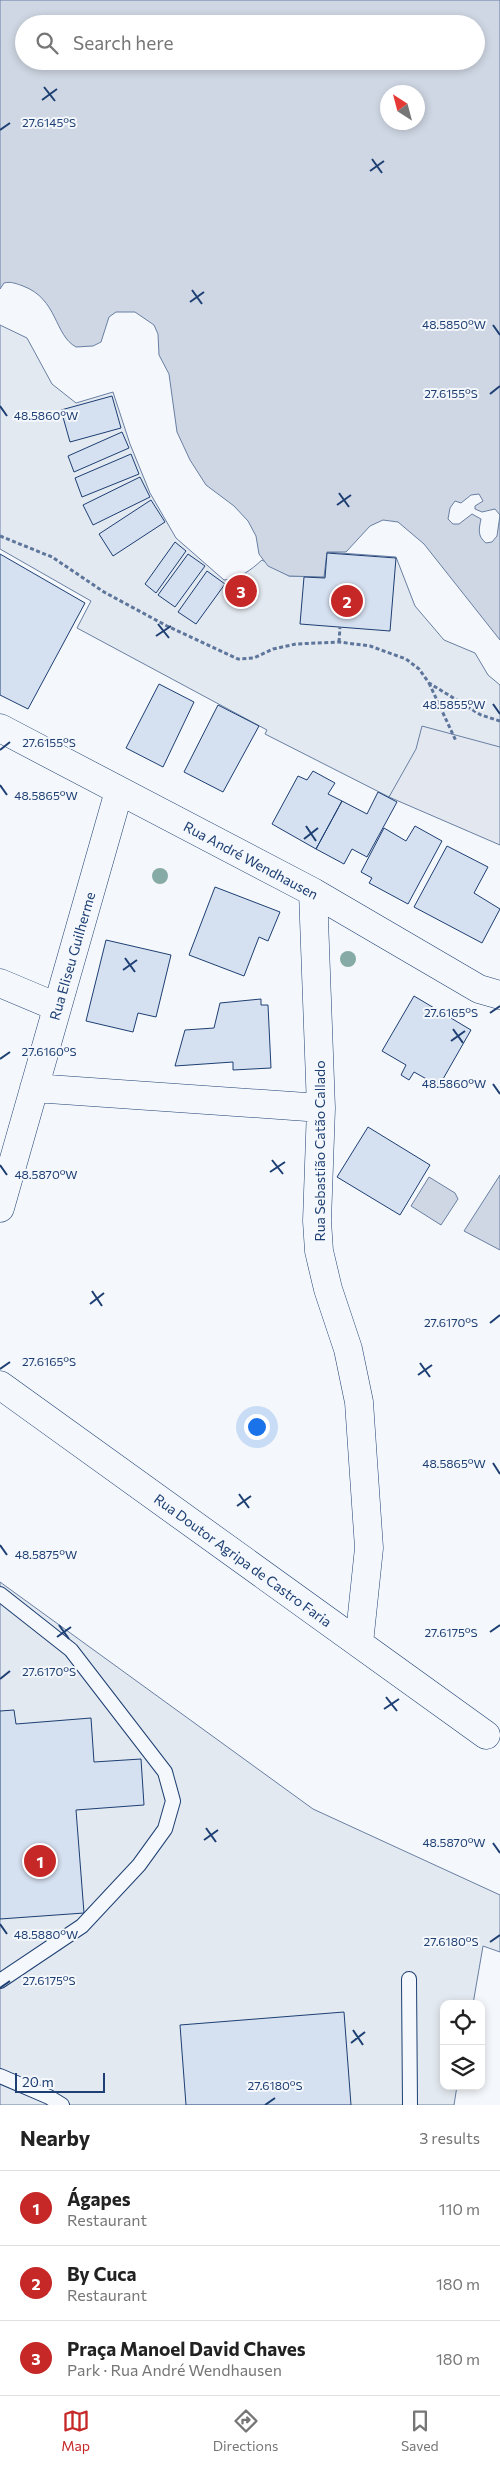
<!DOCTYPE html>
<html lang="en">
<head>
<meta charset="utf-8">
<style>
  :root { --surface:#fff; --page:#f6f6f6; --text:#222; --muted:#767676; --line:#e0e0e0; --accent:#c62828 }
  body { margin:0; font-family:Commissioner,sans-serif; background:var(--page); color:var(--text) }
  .controls { position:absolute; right:15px; bottom:15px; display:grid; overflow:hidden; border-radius:10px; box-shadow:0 2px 8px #0003 }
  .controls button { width:45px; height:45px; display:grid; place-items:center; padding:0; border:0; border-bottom:1px solid var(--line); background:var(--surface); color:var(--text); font:25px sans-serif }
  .compass { position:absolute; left:380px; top:85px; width:45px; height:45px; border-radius:50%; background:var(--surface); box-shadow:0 2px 8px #0003; rotate:324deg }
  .scale { position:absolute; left:15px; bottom:12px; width:90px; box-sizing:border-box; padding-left:5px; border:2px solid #1d3f73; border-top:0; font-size:14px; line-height:18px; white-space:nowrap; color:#1d3f73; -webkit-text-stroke:4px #f4f7fb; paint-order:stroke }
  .you { position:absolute; left:256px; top:1426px; width:18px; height:18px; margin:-12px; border:4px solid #fff; border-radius:50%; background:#1a73e8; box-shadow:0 0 0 8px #1a73e833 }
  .badge { display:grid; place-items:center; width:32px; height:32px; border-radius:50%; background:var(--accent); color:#fff; font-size:16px; font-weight:700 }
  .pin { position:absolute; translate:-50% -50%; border:2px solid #fff; box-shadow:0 1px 5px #0006 }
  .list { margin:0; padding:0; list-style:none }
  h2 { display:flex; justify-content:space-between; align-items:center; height:65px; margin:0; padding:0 20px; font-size:21px }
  h2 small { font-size:16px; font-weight:400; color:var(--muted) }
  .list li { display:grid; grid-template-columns:32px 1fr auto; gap:15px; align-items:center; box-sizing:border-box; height:75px; padding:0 20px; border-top:1px solid var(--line) }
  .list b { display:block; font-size:19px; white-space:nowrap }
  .list p { margin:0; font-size:16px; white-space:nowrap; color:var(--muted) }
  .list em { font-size:16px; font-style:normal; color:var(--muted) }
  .icon { flex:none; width:28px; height:28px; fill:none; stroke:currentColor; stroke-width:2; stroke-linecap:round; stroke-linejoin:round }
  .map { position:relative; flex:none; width:500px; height:2105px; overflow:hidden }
  .search { position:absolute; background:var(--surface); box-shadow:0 2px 8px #0003; left:15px; right:15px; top:15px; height:55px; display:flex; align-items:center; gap:12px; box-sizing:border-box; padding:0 18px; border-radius:28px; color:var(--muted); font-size:19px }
  .sheet { height:290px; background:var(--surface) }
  nav { display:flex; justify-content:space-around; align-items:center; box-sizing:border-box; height:70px; border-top:1px solid var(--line); background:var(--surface); font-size:14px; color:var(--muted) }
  nav a { display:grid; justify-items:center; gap:2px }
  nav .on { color:var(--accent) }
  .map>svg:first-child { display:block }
</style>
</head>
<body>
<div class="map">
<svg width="500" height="2105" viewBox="0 0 500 2105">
  <rect width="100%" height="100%" fill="#f4f7fb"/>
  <!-- green -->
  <path fill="#e3e9f0" stroke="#687fa3" d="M0 325 27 338 52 384 76 403 113 392 130 444 150 493 176 538 224 580C239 579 251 570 262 560L289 576 324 577 326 552 396 557 415 606 444 640 475 653 488 675 500 685V843L391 794 389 797 265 734 267 730 77 628 91 601 0 549Z
    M0 1582 313 1809 500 1895V1952L483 1946 473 2004H444V2086H457L454 2105H0Z"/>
  <!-- parking -->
  <path fill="#e3e8f0" stroke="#687fa3" d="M422 726 500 747V845L389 797 416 749Z"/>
  <!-- water -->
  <path fill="#cfd7e4" stroke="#687fa3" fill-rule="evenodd" d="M0 0H500V640L424 544 398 522 383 520 370 526 346 552H327L324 577 289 576 268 566 259 554 256 536 248 521 234 506 206 485 190 460 177 432 169 374 159 355 158 334 154 325 135 312H116L109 317 101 342 93 346 76 347C54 335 58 299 23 286 17 284 11 281 4 283L0 289ZM24 24H476V61H24ZM418 92V122H388V92ZM479 494 483 501 475 506V509L482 512 495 509 500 515 497 536 492 542 486 543C477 536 479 529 481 519L472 514 459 524H453L448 519 450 508 455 501 461 503 471 495Z
    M500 1175V1250L464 1231Z
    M429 1177 455 1193 458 1199 441 1225 411 1206Z"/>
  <!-- building -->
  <path fill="#d5e0f0" stroke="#1d3f73" d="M112 396 121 428 70 442 61 410Z
    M122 432 129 448 74 472 68 456Z
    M131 454 139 474 82 497 75 478Z
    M140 477 150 497 93 525 83 505Z
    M151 500 165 522 113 556 99 534Z
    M175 542 186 551 156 593 145 584Z
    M327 553 396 558 390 631 300 624 304 577 325 578Z
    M0 554 85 603 28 709 0 695Z
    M188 554 205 566 175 607 158 595Z
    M207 571 225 584 196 624 178 612Z
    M159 684 194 702 163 767 126 748Z
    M218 705 259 726 223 792 184 772Z
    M313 771 335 783 328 794 342 801 316 849 272 824 298 776 307 780Z
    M378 792 397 802 367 857 352 849 344 864 316 849 342 801 367 814Z
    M415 826 442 841 408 904 369 883 372 878 361 872 384 828 406 841Z
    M447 846 488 867 474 893 500 909 482 943 414 907Z
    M215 887 280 912 268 941 259 937 244 976 189 955Z
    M106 940 171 955 156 1017 138 1013 133 1032 86 1021Z
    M414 996 471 1030 439 1086 414 1072 409 1080 401 1075 406 1065 382 1051Z
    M261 999V1005H268L271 1068 233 1070V1062L175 1066 185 1030 214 1028 220 1003Z
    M368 1127 430 1165 400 1215 337 1177Z
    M14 1710 16 1724 91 1718 94 1762 141 1759 144 1805 76 1810 84 1913 0 1919V1711Z
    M344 2012 351 2105H186L180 2025Z"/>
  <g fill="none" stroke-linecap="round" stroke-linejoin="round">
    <defs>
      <path id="service" d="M0 1594 71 1650 165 1772 173 1801 165 1829 139 1865 82 1926 0 1981
        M409 1979 410 2105
        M0 2076 49 2097 62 2105"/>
      <path id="minor" d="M0 728 313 892 479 989 500 995
        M313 892 321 1108 317 1221 319 1251 328 1289 348 1349 359 1402 369 1548 359 1643
        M0 983 57 1007
        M34 1088 321 1108
        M0 1208 119 791
        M0 1385 486 1735"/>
    </defs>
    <!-- service casing -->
    <use href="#service" stroke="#1d3f73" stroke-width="16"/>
    <!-- minor casing -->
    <use href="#minor" stroke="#1d3f73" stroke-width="29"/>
    <!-- path -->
    <path stroke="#5e769c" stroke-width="3" stroke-dasharray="4 2.5" stroke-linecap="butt" d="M0 536 52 557 104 592 167 626 238 659 254 658 273 649 296 644 339 642 370 646 406 659 419 669 429 683 481 715 500 721
      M339 642 340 627
      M429 683 456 741"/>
    <!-- service -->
    <use href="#service" stroke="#f4f7fb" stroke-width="14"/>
    <!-- minor -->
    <use href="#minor" stroke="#f4f7fb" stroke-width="28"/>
  </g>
  <!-- trees -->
  <g fill="#86aba6">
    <circle cx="160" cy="876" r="8"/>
    <circle cx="348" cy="959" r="8"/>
  </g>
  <!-- ticks -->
  <path fill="none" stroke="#1d3f73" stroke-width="2" d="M44 87 55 101M42 100 57 89M0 130 10 123M372 159 382 173M370 171 384 161M192 290 202 304M190 302 204 292M493 325 500 335M490 394 500 386M0 406 7 416M339 493 349 507M337 505 351 495M158 624 169 638M156 636 171 626M493 704 500 714M0 750 10 742M0 785 7 795M306 826 316 841M304 839 318 828M125 958 135 972M123 970 137 960M490 1013 500 1006M453 1029 463 1043M451 1041 465 1031M0 1059 10 1052M493 1084 500 1094M272 1160 283 1174M0 1165 7 1175M270 1172 285 1162M92 1291 102 1306M90 1304 104 1293M490 1323 500 1315M420 1363 430 1377M0 1369 10 1362M418 1375 432 1365M493 1463 500 1474M239 1494 249 1508M237 1506 251 1496M0 1545 7 1555M59 1625 69 1639M490 1632 500 1625M57 1637 71 1627M0 1679 10 1671M386 1697 397 1711M384 1709 399 1699M206 1828 216 1842M204 1840 218 1830M493 1843 500 1853M0 1924 7 1934M490 1942 500 1935M0 1988 10 1981M353 2030 363 2045M351 2043 365 2032M265 2105 275 2098"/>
  <g text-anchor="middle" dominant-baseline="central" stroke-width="4" stroke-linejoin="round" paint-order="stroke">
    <!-- street labels -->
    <g font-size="14" fill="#1d3f73" stroke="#f4f7fb">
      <text transform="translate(251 860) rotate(28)">Rua André Wendhausen</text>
      <text transform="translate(72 956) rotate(-74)">Rua Eliseu Guilherme</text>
      <text transform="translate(319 1151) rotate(-90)">Rua Sebastião Catão Callado</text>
      <text transform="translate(243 1560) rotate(36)">Rua Doutor Agripa de Castro Faria</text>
    </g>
  </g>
  <g font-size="12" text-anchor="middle" fill="#1d3f73" stroke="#f4f7fb" stroke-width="4" stroke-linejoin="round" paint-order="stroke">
    <text x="49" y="127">27.6145°S</text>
    <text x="454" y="329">48.5850°W</text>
    <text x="451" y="398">27.6155°S</text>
    <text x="46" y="420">48.5860°W</text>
    <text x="454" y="709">48.5855°W</text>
    <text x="49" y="747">27.6155°S</text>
    <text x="46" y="800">48.5865°W</text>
    <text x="451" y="1017">27.6165°S</text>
    <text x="49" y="1056">27.6160°S</text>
    <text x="454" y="1088">48.5860°W</text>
    <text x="46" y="1179">48.5870°W</text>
    <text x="451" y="1327">27.6170°S</text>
    <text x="49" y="1366">27.6165°S</text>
    <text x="454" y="1468">48.5865°W</text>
    <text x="46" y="1559">48.5875°W</text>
    <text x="451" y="1637">27.6175°S</text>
    <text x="49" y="1676">27.6170°S</text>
    <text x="454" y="1847">48.5870°W</text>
    <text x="46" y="1939">48.5880°W</text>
    <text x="451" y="1946">27.6180°S</text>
    <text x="49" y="1985">27.6175°S</text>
    <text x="275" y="2090">27.6180°S</text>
  </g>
</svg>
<div class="controls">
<button><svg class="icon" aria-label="locate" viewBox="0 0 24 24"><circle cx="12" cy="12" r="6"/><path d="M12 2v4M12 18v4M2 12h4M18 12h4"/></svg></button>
<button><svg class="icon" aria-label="layers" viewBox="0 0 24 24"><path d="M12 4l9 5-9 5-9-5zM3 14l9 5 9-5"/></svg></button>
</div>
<svg class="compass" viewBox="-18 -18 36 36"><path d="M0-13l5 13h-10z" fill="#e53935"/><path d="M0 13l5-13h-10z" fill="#767676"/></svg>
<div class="scale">20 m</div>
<div class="you"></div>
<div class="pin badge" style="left:40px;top:1861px">1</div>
<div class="pin badge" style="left:347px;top:601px">2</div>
<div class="pin badge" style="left:241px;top:591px">3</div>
<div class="search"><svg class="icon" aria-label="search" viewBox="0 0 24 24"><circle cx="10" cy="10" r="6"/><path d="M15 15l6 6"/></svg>Search here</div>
</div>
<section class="sheet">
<h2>Nearby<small>3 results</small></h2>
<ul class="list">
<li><span class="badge">1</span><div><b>Ágapes</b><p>Restaurant</p></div><em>110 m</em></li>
<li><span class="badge">2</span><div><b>By Cuca</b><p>Restaurant</p></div><em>180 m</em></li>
<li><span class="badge">3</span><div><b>Praça Manoel David Chaves</b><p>Park · Rua André Wendhausen</p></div><em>180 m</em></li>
</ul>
</section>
<nav>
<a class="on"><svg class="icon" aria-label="map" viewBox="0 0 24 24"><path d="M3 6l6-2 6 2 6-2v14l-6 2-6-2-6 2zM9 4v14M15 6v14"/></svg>Map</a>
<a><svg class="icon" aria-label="directions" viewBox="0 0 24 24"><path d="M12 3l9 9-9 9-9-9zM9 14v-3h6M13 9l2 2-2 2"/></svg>Directions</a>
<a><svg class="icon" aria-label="saved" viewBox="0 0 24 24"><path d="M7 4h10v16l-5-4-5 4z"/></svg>Saved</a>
</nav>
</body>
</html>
